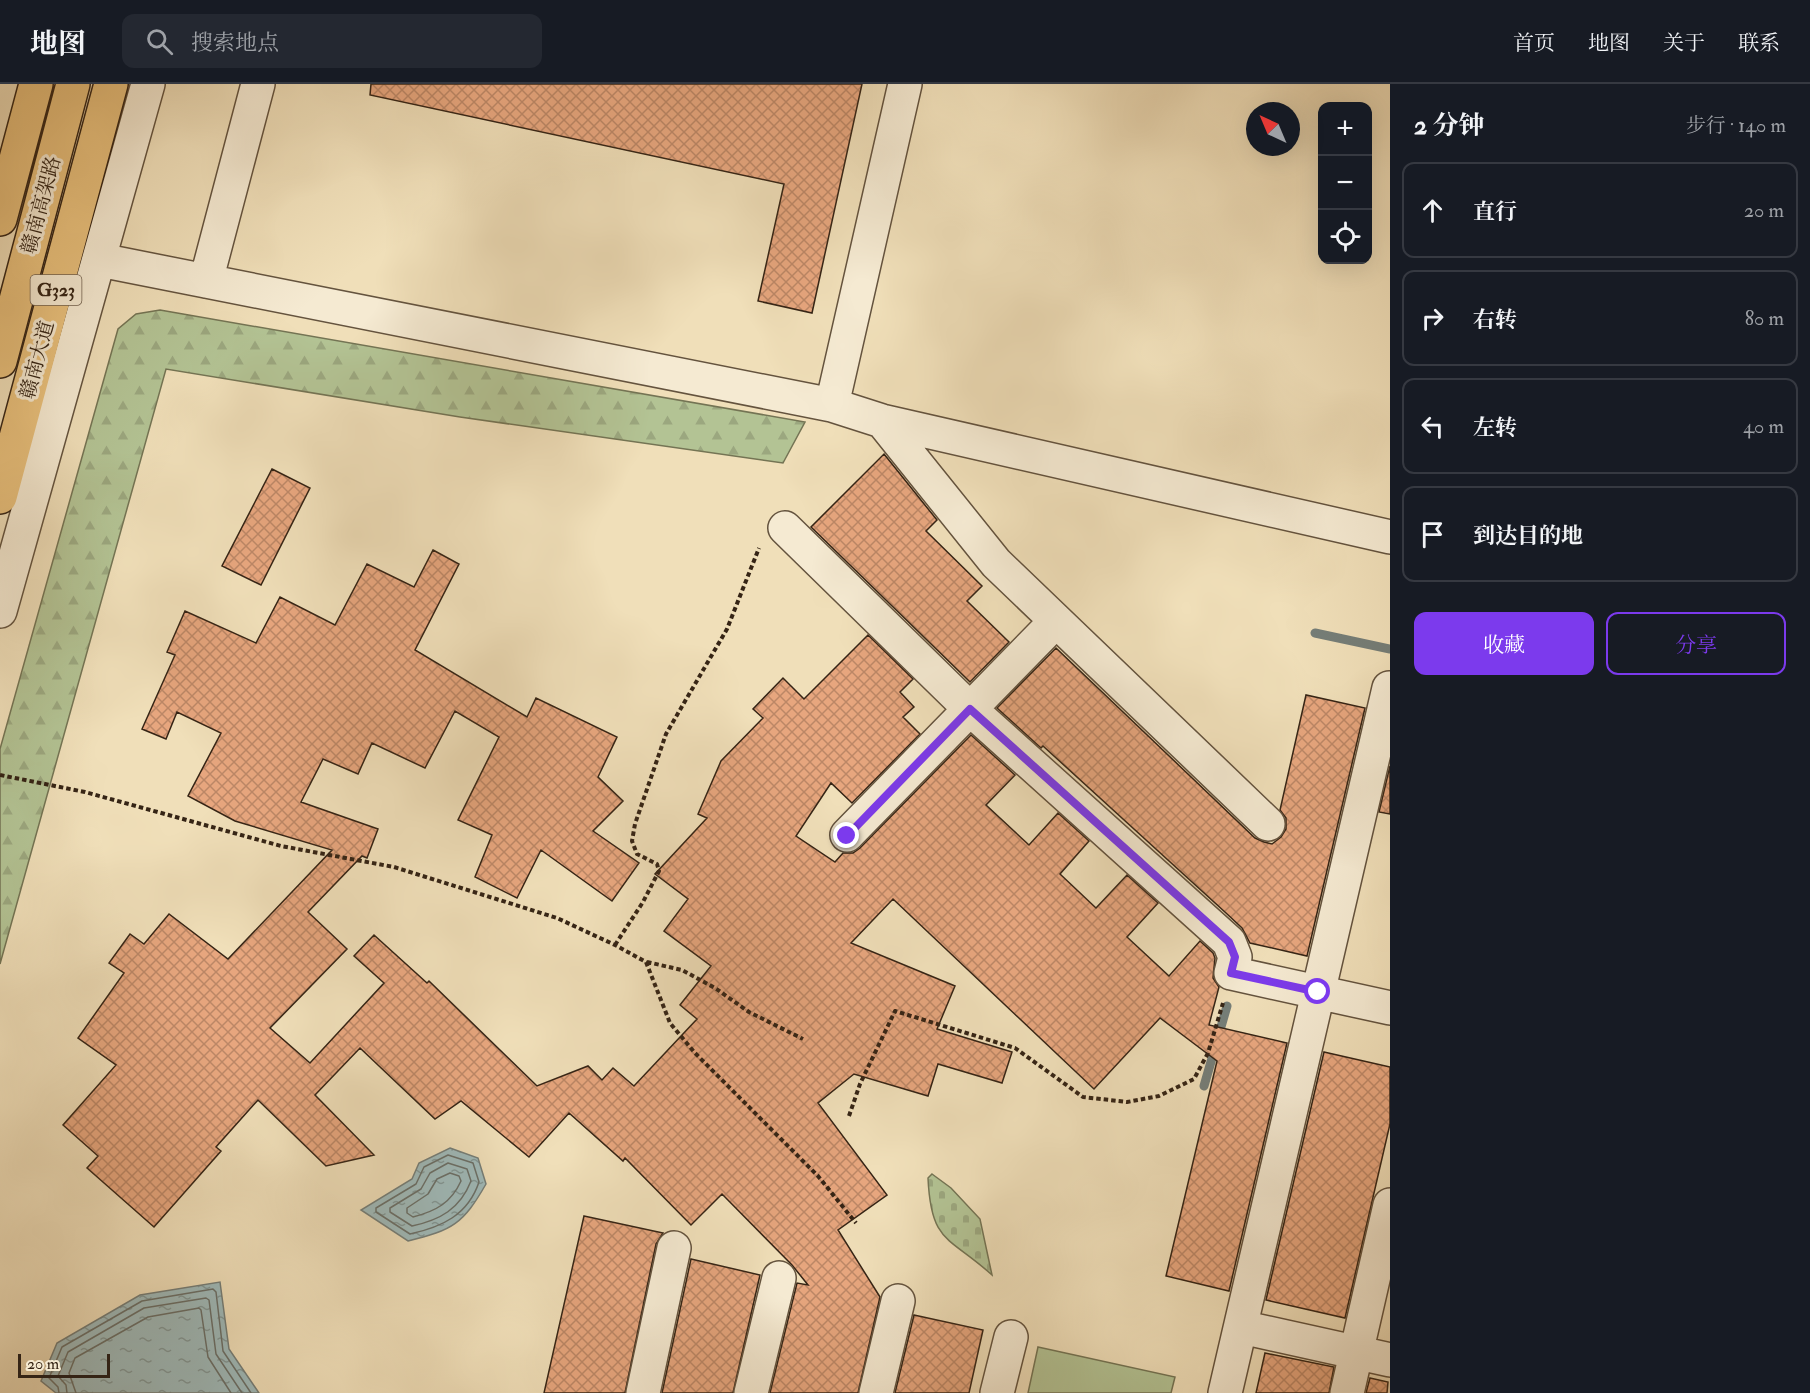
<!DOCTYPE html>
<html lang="zh">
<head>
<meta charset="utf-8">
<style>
  :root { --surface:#171b24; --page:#242831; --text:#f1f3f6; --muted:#9ea1a6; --line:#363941; --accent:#7c3aed }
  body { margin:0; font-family:"IM FELL Double Pica","Noto Serif SC",serif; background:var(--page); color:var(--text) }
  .controls { position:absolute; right:18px; top:18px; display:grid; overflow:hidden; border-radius:12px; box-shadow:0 6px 24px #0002 }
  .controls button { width:54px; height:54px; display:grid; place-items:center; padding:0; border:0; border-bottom:2px solid var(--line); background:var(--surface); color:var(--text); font:30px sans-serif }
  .compass { position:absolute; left:1246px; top:18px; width:54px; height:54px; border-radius:50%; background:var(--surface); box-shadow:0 6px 24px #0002; rotate:316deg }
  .scale { position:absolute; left:18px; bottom:15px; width:92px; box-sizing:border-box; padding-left:6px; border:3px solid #352415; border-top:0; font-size:16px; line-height:21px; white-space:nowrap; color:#352415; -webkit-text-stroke:4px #f5ead2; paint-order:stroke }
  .stop { position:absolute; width:18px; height:18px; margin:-14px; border:4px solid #7c3aed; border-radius:50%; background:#fff }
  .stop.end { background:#7c3aed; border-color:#fff; box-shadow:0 2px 6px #0008 }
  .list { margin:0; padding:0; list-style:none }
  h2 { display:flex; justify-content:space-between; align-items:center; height:78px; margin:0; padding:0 24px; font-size:26px }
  h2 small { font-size:20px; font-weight:400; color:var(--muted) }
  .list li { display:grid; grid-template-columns:39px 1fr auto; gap:18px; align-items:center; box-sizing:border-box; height:96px; margin:0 12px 12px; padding:0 12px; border:2px solid var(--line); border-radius:12px }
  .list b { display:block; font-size:22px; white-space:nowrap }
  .list em { font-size:20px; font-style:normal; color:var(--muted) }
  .actions { display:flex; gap:12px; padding:18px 24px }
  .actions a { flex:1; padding:14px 0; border:2px solid var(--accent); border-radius:12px; text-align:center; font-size:21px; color:var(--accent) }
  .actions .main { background:var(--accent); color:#fff }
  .icon { flex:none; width:33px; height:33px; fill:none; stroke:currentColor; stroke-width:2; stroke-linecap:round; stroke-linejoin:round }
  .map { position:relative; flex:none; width:1390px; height:1309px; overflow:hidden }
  header { display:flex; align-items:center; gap:36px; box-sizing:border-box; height:84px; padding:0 30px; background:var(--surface); border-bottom:2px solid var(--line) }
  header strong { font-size:28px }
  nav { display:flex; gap:33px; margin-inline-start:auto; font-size:21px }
  .search { width:420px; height:54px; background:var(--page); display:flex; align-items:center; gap:15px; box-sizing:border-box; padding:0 21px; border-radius:12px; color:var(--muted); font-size:22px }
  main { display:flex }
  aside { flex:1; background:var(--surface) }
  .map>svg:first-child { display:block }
</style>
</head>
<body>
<header>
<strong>地图</strong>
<div class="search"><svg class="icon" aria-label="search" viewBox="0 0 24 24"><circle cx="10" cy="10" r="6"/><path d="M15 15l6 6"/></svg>搜索地点</div>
<nav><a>首页</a><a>地图</a><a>关于</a><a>联系</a></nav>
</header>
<main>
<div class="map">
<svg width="1390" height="1309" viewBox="0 0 1390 1309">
  <defs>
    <pattern id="forest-firs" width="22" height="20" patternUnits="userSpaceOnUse" patternTransform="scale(1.5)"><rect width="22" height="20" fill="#b3c394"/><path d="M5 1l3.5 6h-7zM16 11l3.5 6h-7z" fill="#9ba77f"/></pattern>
    <pattern id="cemetery-stones" width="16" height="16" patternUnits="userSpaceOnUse" patternTransform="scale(1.5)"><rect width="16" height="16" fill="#b3c394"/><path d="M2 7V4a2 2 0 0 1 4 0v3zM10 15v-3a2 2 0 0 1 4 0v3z" fill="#9ba77f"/></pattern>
    <pattern id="water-ripples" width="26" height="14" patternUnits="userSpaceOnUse" patternTransform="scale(1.5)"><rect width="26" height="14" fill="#9fbaba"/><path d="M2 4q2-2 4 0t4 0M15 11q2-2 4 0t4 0" fill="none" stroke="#829796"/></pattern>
    <pattern id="building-cross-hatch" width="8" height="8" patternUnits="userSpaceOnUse" patternTransform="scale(1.5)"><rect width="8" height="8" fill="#e7a67e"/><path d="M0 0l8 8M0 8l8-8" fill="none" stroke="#bc8766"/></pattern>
  </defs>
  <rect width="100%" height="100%" fill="#f0dfb9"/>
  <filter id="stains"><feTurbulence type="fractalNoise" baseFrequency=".00333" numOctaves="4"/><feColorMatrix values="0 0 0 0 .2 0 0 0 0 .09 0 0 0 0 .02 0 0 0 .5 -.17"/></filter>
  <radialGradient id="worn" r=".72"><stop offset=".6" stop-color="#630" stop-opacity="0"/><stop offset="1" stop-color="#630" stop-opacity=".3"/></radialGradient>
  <!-- grass -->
  <path fill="#b3c394" stroke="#747454" stroke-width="1.5" d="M1038 1263 1175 1293 1171 1309H1028Z"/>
  <!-- forest -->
  <path fill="url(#forest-firs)" stroke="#747454" stroke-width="1.5" d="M160 226 805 338 783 379 460 333 166 285 0 880V665L118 245 136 230Z"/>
  <!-- cemetery -->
  <path fill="url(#cemetery-stones)" stroke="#747454" stroke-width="1.5" d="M932 1090 951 1104 980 1135 992 1191C949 1152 931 1160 928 1094Z"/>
  <!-- water -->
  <path fill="url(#water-ripples)" stroke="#757e78" stroke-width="1.5" d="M450 1064 478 1074 486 1100C463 1140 453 1146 408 1157L361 1126 412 1095 419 1079Z
    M220 1198 229 1265 259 1309H56L41 1297 57 1259 140 1211Z"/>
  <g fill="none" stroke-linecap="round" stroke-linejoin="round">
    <!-- shore -->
    <path stroke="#6a6f68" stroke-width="1.5" d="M448 1071 473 1079 479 1098C468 1131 442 1143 410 1150L376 1128V1124L416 1100 424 1083Z
      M448 1079 467 1085 471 1097C460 1125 440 1136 412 1142L390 1128V1124L421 1105 430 1089Z
      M450 1089 459 1092 461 1097C451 1119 436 1127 413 1133L407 1129V1124L428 1110 437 1095Z
      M59 1309 58 1303 49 1294 62 1263 142 1217 213 1205 216 1208 223 1267 251 1309
      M67 1309 66 1301 58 1292 68 1268 144 1224 206 1214 209 1216 216 1270 242 1309
      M76 1309 69 1289 75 1274 148 1233 199 1224 201 1226 208 1273 231 1309"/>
    <!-- stream -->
    <path stroke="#757e78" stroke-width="9" d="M1315 549 1390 565
      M1204 1002 1227 922"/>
  </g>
  <!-- building -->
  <path fill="url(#building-cross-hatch)" stroke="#352415" stroke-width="1.5" d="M371 0H862L812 229 758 217 784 100 370 11Z
    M884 370 937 436 926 447 982 502 967 517 1009 558 970 598 811 443Z
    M272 385 310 404 261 501 222 482Z
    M433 466 459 480 415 566 527 633 536 614 617 653 598 693 623 717 593 747 639 779 612 817 541 766 517 814 475 793 492 751 458 736 499 653 455 627 425 684 372 659 358 690 323 675 301 718 378 745 367 774 362 772 308 828 347 865 270 944 310 979 384 899 354 872 374 851 427 899 429 897 537 1002 588 982 602 996 613 984 634 1002 697 935 680 921 711 882 664 847 688 815 655 790 707 734 698 730 721 677 763 634 753 625 783 594 804 615 868 551 913 595 900 608 914 623 903 633 920 650 852 719 831 699 796 752 835 778 843 769H853L860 764 971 651 1015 691 986 721 1029 761 1058 729 1089 757 1060 790 1096 824 1127 791 1158 819 1127 853 1169 892 1200 857 1213 869 1215 874 1213 894 1219 903 1209 941 1287 959 1229 1207 1166 1192 1217 977 1160 934 1094 1005 893 815 851 859 955 902 937 945 1012 968 1002 999 938 980 928 1012 854 990 818 1019 887 1111 838 1146 880 1213 858 1309H770L797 1199 808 1201 792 1181 722 1110 691 1141 625 1074 623 1077 569 1029 529 1073 461 1017 435 1035 360 964 315 1011 374 1071 326 1082 258 1016 216 1063 221 1067 154 1143 87 1084 98 1072 63 1041 116 981 78 954 124 889 109 879 130 850 144 860 169 830 228 875 332 766 235 737 188 712 221 649 177 628 166 655 142 645 175 571 167 568 185 527 256 559 280 513 335 541 367 480 414 503Z
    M1056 564 1255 754 1264 758 1272 760 1281 753 1286 745V734L1280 726 1306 611 1365 624 1307 872 1250 859 1242 844 1226 829 1043 662 1041 664 997 624Z
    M1390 682V730L1379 728Z
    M1324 968 1390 983V1040L1345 1234 1266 1216Z
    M584 1132 663 1149 656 1160 625 1309H544Z
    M691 1175 760 1191 733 1309H662Z
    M914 1231 983 1246 969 1309H895Z
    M1265 1269 1334 1283 1329 1309H1256Z
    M1370 1294 1388 1298 1387 1309H1366Z"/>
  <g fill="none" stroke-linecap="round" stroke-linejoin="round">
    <defs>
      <path id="minor" d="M100 176 832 321 882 337 1390 453
        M206 197 258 0
        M832 321 905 0
        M882 337 996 479 1268 740
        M785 444 970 625 1229 858 1235 873 1231 889 1390 924
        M0 527 148 0
        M847 751 1056 537
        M1241 1243 1390 1276
        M643 1309 674 1164
        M751 1309 779 1194
        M876 1309 898 1217
        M997 1309 1011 1253
        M1225 1309 1389 604
        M1347 1309 1390 1121"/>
      <path id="major" d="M0 413 111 0"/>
      <path id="highway" d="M0 135 36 0
        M0 277 73 0"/>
    </defs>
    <!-- minor casing -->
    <use href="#minor" stroke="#64533e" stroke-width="36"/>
    <!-- major casing -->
    <use href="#major" stroke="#352415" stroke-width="36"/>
    <!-- highway casing -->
    <use href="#highway" stroke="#352415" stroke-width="36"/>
    <!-- path -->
    <path stroke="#352415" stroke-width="4" stroke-dasharray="4.5 3" stroke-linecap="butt" d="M0 691 85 708 281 762 394 783 557 834 615 861 646 878 670 939 695 969 818 1092 856 1139
      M615 861 643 818 659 787 657 780 637 770 632 757 635 740 666 650 727 545 759 464
      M647 878 682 886 715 904 749 928 803 955
      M849 1032 860 1000 895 927 1015 964 1083 1013 1127 1018 1159 1012 1194 995 1208 969 1223 919"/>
    <!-- minor -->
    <use href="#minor" stroke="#f5ead2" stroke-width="33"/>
    <!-- major -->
    <use href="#major" stroke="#e8c07c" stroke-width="33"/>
    <!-- highway -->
    <use href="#highway" stroke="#e8c07c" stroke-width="33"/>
  </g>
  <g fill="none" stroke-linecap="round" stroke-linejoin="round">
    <!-- route -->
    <path stroke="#7c3aed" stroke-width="8" d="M847 752 970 625 1229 858 1235 873 1231 889 1318 908"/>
  </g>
  <g text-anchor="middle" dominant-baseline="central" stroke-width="6" stroke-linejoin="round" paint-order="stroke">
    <!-- shield labels -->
    <rect fill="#f5ead2" stroke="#6f5f4e" stroke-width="1.5" x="30.5" y="191" width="51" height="30" rx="4.5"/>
    <g font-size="18" font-weight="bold" fill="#352415">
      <text x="56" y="206">G323</text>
    </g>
    <!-- street labels -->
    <g font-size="20" fill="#352415" stroke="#f5ead2">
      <text transform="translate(41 121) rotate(-75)">赣南高架路</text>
      <text transform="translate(37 276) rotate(-75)">赣南大道</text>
    </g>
  </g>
  <rect width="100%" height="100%" filter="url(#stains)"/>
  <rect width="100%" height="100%" fill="url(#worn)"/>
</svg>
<div class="controls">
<button>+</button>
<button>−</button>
<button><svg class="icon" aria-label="locate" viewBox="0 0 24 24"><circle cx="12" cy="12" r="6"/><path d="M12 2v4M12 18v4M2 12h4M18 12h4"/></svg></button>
</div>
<svg class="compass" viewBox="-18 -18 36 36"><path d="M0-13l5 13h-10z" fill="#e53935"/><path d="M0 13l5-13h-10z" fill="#9ea1a6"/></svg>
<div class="scale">20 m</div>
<div class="stop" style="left:1318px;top:908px"></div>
<div class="stop end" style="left:847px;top:752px"></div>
</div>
<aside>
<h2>2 分钟<small>步行 · 140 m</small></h2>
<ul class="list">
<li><svg class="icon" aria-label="ahead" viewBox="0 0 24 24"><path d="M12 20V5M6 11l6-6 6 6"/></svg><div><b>直行</b></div><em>20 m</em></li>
<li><svg class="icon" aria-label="right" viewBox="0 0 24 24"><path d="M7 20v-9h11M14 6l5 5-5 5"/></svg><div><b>右转</b></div><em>80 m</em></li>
<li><svg class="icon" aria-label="left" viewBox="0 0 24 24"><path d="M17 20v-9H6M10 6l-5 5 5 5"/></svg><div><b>左转</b></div><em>40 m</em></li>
<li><svg class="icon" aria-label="arrive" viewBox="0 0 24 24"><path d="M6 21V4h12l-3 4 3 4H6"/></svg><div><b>到达目的地</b></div></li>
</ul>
<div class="actions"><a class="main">收藏</a><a>分享</a></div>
</aside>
</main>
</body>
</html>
